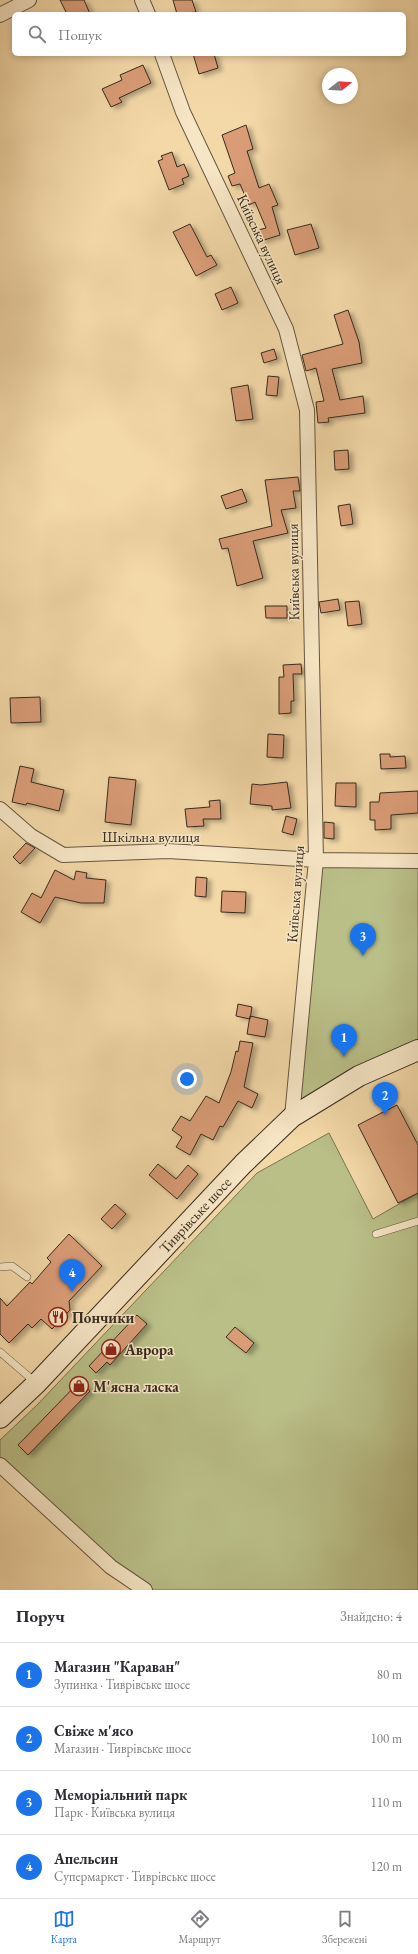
<!DOCTYPE html>
<html lang="uk">
<head>
<meta charset="utf-8">
<style>
  :root { --surface:#fff; --page:#f2f2f3; --text:#2b2b33; --muted:#7c7c81; --line:#e1e1e2; --accent:#1a73e8 }
  body { margin:0; font-family:"EB Garamond",serif; background:var(--page); color:var(--text) }
  .compass { position:absolute; left:322px; top:68px; width:36px; height:36px; border-radius:50%; background:var(--surface); box-shadow:0 2px 6px #0003; rotate:73deg }
  .you { position:absolute; left:187px; top:1079px; width:14px; height:14px; margin:-10px; border:3px solid #fff; border-radius:50%; background:#1a73e8; box-shadow:0 0 0 6px #1a73e833 }
  .badge { display:grid; place-items:center; width:26px; height:26px; border-radius:50%; background:var(--accent); color:#fff; font-size:13px; font-weight:700 }
  .pin { position:absolute; translate:-50% -33px; filter:drop-shadow(0 1px 2px #0008) }
  .pin::after { content:''; position:absolute; top:21px; width:14px; height:12px; background:inherit; clip-path:polygon(0 0,100% 0,50% 100%) }
  .list { margin:0; padding:0; list-style:none }
  h2 { display:flex; justify-content:space-between; align-items:center; height:52px; margin:0; padding:0 16px; font-size:17px }
  h2 small { font-size:13px; font-weight:400; color:var(--muted) }
  .list li { display:grid; grid-template-columns:26px 1fr auto; gap:12px; align-items:center; box-sizing:border-box; height:64px; padding:0 16px; border-top:1px solid var(--line) }
  .list b { display:block; font-size:15px; white-space:nowrap }
  .list p { margin:0; font-size:13px; white-space:nowrap; color:var(--muted) }
  .list em { font-size:13px; font-style:normal; color:var(--muted) }
  .icon { flex:none; width:22px; height:22px; fill:none; stroke:currentColor; stroke-width:2; stroke-linecap:round; stroke-linejoin:round }
  .map { position:relative; flex:none; width:418px; height:1590px; overflow:hidden }
  .search { position:absolute; background:var(--surface); box-shadow:0 2px 6px #0003; left:12px; right:12px; top:12px; height:44px; display:flex; align-items:center; gap:10px; box-sizing:border-box; padding:0 14px; border-radius:6px; color:var(--muted); font-size:15px }
  .sheet { height:308px; background:var(--surface) }
  nav { display:flex; justify-content:space-around; align-items:center; box-sizing:border-box; height:56px; border-top:1px solid var(--line); background:var(--surface); font-size:11px; color:var(--muted) }
  nav a { display:grid; justify-items:center; gap:2px }
  nav .on { color:var(--accent) }
  .map>svg:first-child { display:block }
</style>
</head>
<body>
<div class="map">
<svg width="418" height="1590" viewBox="0 0 418 1590">
  <defs>
    <filter id="shadow"><feDropShadow dx="4.5" dy="2.5" stdDeviation="2" flood-color="#0004"/></filter>
  </defs>
  <rect width="100%" height="100%" fill="#f3d8a8"/>
  <filter id="stains"><feTurbulence type="fractalNoise" baseFrequency=".005" numOctaves="4"/><feColorMatrix values="0 0 0 0 .2 0 0 0 0 .09 0 0 0 0 .02 0 0 0 .5 -.17"/></filter>
  <radialGradient id="worn" r=".72"><stop offset=".6" stop-color="#630" stop-opacity="0"/><stop offset="1" stop-color="#630" stop-opacity=".3"/></radialGradient>
  <!-- green -->
  <path fill="#babf88" stroke="#787452" d="M316 860 418 861V1050L292 1117Z
    M329 1133 373 1219 418 1193V1590H145L0 1465V1440L37 1405 257 1173Z"/>
  <!-- building -->
  <path fill="#d99c77" stroke="#372a1d" filter="url(#shadow)" d="M60 0H84L90 14H67Z
    M173 0H192L196 12 177 14Z
    M193 54H214L218 68 199 74Z
    M143 65 151 83 119 98 122 102 111 107 102 89 122 80 120 75Z
    M246 125 253 149 247 151 259 188 269 184 278 205 272 207 280 235 261 241 258 230 266 228 255 202 249 205 240 184 232 186 228 176 235 173 222 135Z
    M172 152 177 167 184 164 189 176 182 179 184 184 169 190 158 161 163 159 161 156Z
    M190 224 207 257 211 255 217 265 196 276 173 232Z
    M311 224 319 248 295 255 287 230Z
    M231 287 238 303 222 310 215 294Z
    M348 310 359 342 362 363 332 369 340 400 363 396 365 413 328 418 329 422 318 423 316 402 324 401 316 368 306 371 302 355 343 344 334 315Z
    M274 349 277 359 264 363 261 353Z
    M268 376 279 377 277 396 266 395Z
    M248 385 253 419 236 421 231 388Z
    M348 450 349 469 335 470 334 451Z
    M298 477 300 491H293L296 508 281 510 288 533 253 541 263 578 237 586 228 548 222 549 219 539 272 526 265 480Z
    M242 489 247 502 226 509 221 496Z
    M350 504 353 524 341 526 338 506Z
    M338 599 340 610 321 613 319 602Z
    M359 601 362 624 348 626 345 602Z
    M265 606H287V618H266Z
    M301 664 302 674H293L294 701H291V713L279 714V677H284L283 665Z
    M40 697 41 722 11 723 10 698Z
    M268 734 284 735 283 758 267 757Z
    M380 754H390V757L405 756 406 768 381 769Z
    M20 766 34 769 31 782 64 790 59 811 27 803 26 805 12 802Z
    M109 777 136 780 131 825 105 822Z
    M287 782 291 808 272 810V806L250 804 252 784 261 785Z
    M336 783H356V807L335 806Z
    M418 791V813L391 815V829L375 830V820H370V802H379L380 793Z
    M220 800 221 819H203L204 826 187 827 185 809 210 807 209 801Z
    M286 816 297 819 293 835 282 832Z
    M324 822 334 823V839L324 838Z
    M26 843 35 848 20 864 13 857Z
    M55 870 74 880 76 871 87 873 86 878 106 880 104 903H81L55 897 40 923 21 912 32 893 41 898Z
    M196 877 207 878 206 897 195 896Z
    M222 891 246 892 245 913 221 912Z
    M238 1004 252 1007 250 1019 236 1016Z
    M250 1016 268 1020 265 1037 247 1034Z
    M240 1041 253 1043 244 1087 258 1094 252 1108 238 1101 223 1127 220 1126 213 1140 201 1134 190 1155 176 1147 182 1137 172 1130 181 1116 190 1121 206 1096 219 1103 231 1072 236 1051 238 1052Z
    M397 1105 418 1145V1193L398 1203 358 1125Z
    M158 1164 176 1179 188 1165 198 1174 177 1199 149 1175Z
    M115 1204 126 1214 112 1229 101 1219Z
    M69 1234 102 1266 69 1301 70 1310 52 1329 41 1319 32 1328 28 1324 9 1343 0 1334V1298L7 1306 30 1282 32 1284 51 1262 47 1258Z
    M137 1315 147 1324 110 1365 107 1362 96 1373 89 1366Z
    M235 1327 254 1343 246 1353 226 1337Z
    M80 1381 90 1391 28 1455 18 1445Z"/>
  <g fill="none" stroke-linecap="round" stroke-linejoin="round">
    <defs>
      <path id="lane" d="M376 1234 418 1221
        M0 1267 12 1266 27 1277
        M0 1352 35 1382"/>
      <path id="street" d="M142 0 148 14
        M0 15 29 0
        M162 54 183 112 286 329 307 410 316 860 292 1117
        M0 809 31 836 63 855 168 851 316 860 418 861
        M0 1465 111 1567 145 1590"/>
      <path id="secondary" d="M0 1418 37 1383 243 1164 292 1117 359 1076 418 1050"/>
    </defs>
    <!-- lane casing -->
    <use href="#lane" stroke="#665640" stroke-width="8"/>
    <!-- street casing -->
    <use href="#street" stroke="#665640" stroke-width="16"/>
    <!-- secondary casing -->
    <use href="#secondary" stroke="#372a1d" stroke-width="22"/>
    <!-- lane -->
    <use href="#lane" stroke="#f7e6c6" stroke-width="7"/>
    <!-- street -->
    <use href="#street" stroke="#f7e6c6" stroke-width="14"/>
    <!-- secondary -->
    <use href="#secondary" stroke="#f7e6c6" stroke-width="20"/>
  </g>
  <!-- icons -->
  <defs>
    <symbol id="restaurant-ring" viewBox="-11 -11 22 22"><circle r="9.5" fill="#f7e6c6" stroke="#8f2418" stroke-width="1.5"/><path d="M-5-6h1v4h1v-4h1v4h1v-4h1v5L-1.5 .5V6h-2V.5L-5-1ZM5-6V6H3V1.5H1.5Q1.5-4 5-6Z" fill="#8f2418"/></symbol>
    <symbol id="shop-ring" viewBox="-11 -11 22 22"><circle r="9.5" fill="#f7e6c6" stroke="#8f2418" stroke-width="1.5"/><path d="M-5-2.5h2.3a2.7 3.5 0 0 1 5.4 0H5L5.5 6h-11ZM-1.5-2.5h3a1.5 2.3 0 0 0-3 0Z" fill="#8f2418"/></symbol>
  </defs>
  <g fill-rule="evenodd">
    <use href="#restaurant-ring" x="47" y="1306" width="22" height="22"/>
    <use href="#shop-ring" x="100" y="1338" width="22" height="22"/>
    <use href="#shop-ring" x="68" y="1375" width="22" height="22"/>
  </g>
  <g text-anchor="middle" dominant-baseline="central" stroke-width="3" stroke-linejoin="round" paint-order="stroke">
    <!-- street labels -->
    <g font-size="15" fill="#372a1d" stroke="#f7e6c6">
      <text transform="translate(262 239) rotate(65)">Київська вулиця</text>
      <text transform="translate(293 572) rotate(-91)">Київська вулиця</text>
      <text x="151" y="836">Шкільна вулиця</text>
      <text transform="translate(295 894) rotate(-86)">Київська вулиця</text>
      <text transform="translate(195 1215) rotate(-47)">Тиврівське шосе</text>
    </g>
    <!-- poi labels -->
    <g font-size="15" font-weight="bold" fill="#372a1d" stroke="#f7e6c6" text-anchor="start">
      <text x="72" y="1317">Пончики</text>
      <text x="125" y="1349">Аврора</text>
      <text x="93" y="1386">М'ясна ласка</text>
    </g>
  </g>
  <rect width="100%" height="100%" filter="url(#stains)"/>
  <rect width="100%" height="100%" fill="url(#worn)"/>
</svg>
<svg class="compass" viewBox="-18 -18 36 36"><path d="M0-13l5 13h-10z" fill="#e53935"/><path d="M0 13l5-13h-10z" fill="#7c7c81"/></svg>
<div class="you"></div>
<div class="pin badge" style="left:344px;top:1057px">1</div>
<div class="pin badge" style="left:385px;top:1115px">2</div>
<div class="pin badge" style="left:363px;top:956px">3</div>
<div class="pin badge" style="left:72px;top:1292px">4</div>
<div class="search"><svg class="icon" aria-label="search" viewBox="0 0 24 24"><circle cx="10" cy="10" r="6"/><path d="M15 15l6 6"/></svg>Пошук</div>
</div>
<section class="sheet">
<h2>Поруч<small>Знайдено: 4</small></h2>
<ul class="list">
<li><span class="badge">1</span><div><b>Магазин &quot;Караван&quot;</b><p>Зупинка · Тиврівське шосе</p></div><em>80 m</em></li>
<li><span class="badge">2</span><div><b>Свіже м'ясо</b><p>Магазин · Тиврівське шосе</p></div><em>100 m</em></li>
<li><span class="badge">3</span><div><b>Меморіальний парк</b><p>Парк · Київська вулиця</p></div><em>110 m</em></li>
<li><span class="badge">4</span><div><b>Апельсин</b><p>Супермаркет · Тиврівське шосе</p></div><em>120 m</em></li>
</ul>
</section>
<nav>
<a class="on"><svg class="icon" aria-label="map" viewBox="0 0 24 24"><path d="M3 6l6-2 6 2 6-2v14l-6 2-6-2-6 2zM9 4v14M15 6v14"/></svg>Карта</a>
<a><svg class="icon" aria-label="directions" viewBox="0 0 24 24"><path d="M12 3l9 9-9 9-9-9zM9 14v-3h6M13 9l2 2-2 2"/></svg>Маршрут</a>
<a><svg class="icon" aria-label="saved" viewBox="0 0 24 24"><path d="M7 4h10v16l-5-4-5 4z"/></svg>Збережені</a>
</nav>
</body>
</html>
